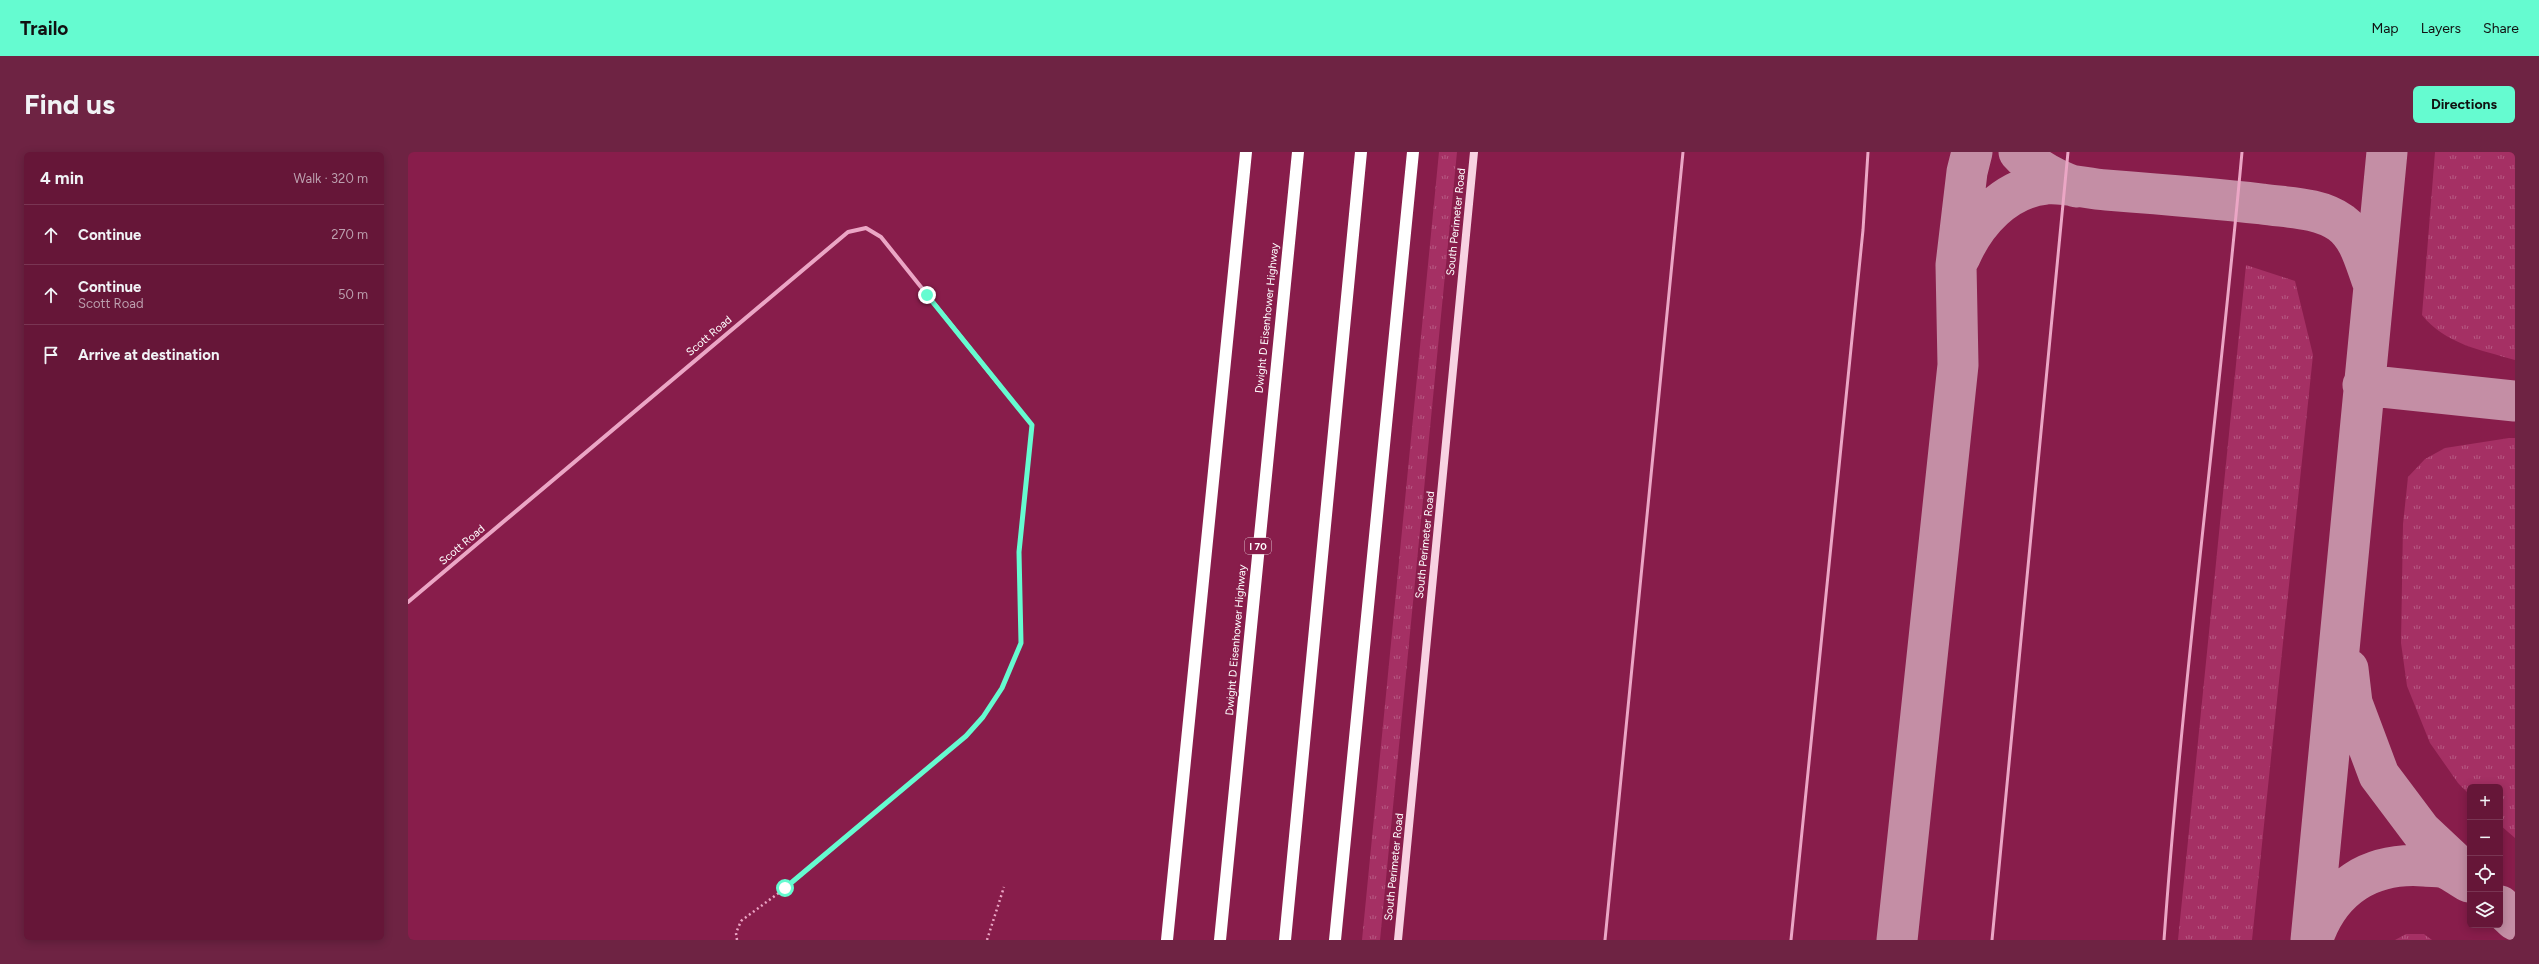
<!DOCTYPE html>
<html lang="en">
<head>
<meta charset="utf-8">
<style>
  :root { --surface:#661638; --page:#6e2343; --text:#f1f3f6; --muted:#bc9fae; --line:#793553; --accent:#65fbd0 }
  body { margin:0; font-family:Figtree,sans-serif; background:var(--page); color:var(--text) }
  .controls { position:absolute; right:12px; bottom:12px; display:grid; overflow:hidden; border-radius:6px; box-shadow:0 2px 10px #0003 }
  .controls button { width:36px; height:36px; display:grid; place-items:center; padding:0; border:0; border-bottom:1px solid var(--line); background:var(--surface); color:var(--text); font:20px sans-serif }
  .stop { position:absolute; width:12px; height:12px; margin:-9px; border:3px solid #65fbd0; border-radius:50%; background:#fff }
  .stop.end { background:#65fbd0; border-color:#fff; box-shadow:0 1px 4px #0008 }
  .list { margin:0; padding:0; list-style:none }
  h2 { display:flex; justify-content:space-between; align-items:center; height:52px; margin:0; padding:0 16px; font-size:17px }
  h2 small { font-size:13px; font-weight:400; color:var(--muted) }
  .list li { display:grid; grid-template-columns:26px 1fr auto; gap:12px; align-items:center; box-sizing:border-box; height:60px; padding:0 16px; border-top:1px solid var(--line) }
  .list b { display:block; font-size:15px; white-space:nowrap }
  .list p { margin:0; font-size:13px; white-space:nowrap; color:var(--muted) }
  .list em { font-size:13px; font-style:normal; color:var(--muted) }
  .icon { flex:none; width:22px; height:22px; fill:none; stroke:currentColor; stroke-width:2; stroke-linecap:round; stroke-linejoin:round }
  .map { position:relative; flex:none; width:2107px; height:788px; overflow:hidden; border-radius:6px }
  header { display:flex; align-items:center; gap:24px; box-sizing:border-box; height:56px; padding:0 20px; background:var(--accent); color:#111 }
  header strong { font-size:19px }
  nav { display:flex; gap:22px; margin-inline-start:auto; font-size:14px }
  .intro { display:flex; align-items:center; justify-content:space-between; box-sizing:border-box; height:96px; padding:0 24px }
  h1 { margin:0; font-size:28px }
  .button { padding:10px 18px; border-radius:6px; background:var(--accent); color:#111; font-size:14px; font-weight:700 }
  main { display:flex; gap:24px; padding:0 24px }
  aside { flex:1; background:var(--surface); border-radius:6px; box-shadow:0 2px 10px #0003 }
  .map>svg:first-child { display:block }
</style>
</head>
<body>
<header>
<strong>Trailo</strong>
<nav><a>Map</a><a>Layers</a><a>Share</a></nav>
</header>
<div class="intro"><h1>Find us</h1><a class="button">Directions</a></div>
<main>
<aside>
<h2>4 min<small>Walk · 320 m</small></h2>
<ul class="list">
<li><svg class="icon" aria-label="ahead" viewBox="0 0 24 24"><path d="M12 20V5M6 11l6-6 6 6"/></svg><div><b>Continue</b></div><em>270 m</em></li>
<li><svg class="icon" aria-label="ahead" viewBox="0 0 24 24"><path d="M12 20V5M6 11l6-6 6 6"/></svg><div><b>Continue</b><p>Scott Road</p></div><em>50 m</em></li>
<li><svg class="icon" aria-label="arrive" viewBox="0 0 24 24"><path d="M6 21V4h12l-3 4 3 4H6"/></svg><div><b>Arrive at destination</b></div></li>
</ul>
</aside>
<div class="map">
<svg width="2107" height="788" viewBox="0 0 2107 788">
  <defs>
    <pattern id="grass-tufts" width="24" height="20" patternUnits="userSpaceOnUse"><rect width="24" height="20" fill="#a53064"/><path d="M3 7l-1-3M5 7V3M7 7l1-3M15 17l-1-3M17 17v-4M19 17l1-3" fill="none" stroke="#b75983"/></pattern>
  </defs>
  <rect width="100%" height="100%" fill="#881d4b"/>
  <!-- grass -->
  <path fill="url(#grass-tufts)" d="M1031 0H1049L972 788H954Z
    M2027 0H2107V208C2073 198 2037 192 2014 163Z
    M1838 113 1887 129 1905 203 1844 788H1770Z
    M2101 286H2107V686L2092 673V635H2062V643L2050 631 2022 591 1999 534 1993 491 1995 372 2000 325 2017 307 2037 296Z
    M1998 782H2016L2024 788H1987Z"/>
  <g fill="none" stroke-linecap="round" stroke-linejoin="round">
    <!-- taxiway -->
    <path stroke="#c48ea5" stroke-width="41" d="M1611 0C1625 16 1648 28 1668 35
      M1552 105C1567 70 1597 36 1638 32 1653 30 1681 37 1698 38 1750 42 1802 46 1854 52 1881 56 1910 55 1933 71 1952 85 1957 110 1965 131
      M1955 233 2107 249
      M1940 517 1944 551 1971 623 2013 679 2062 725
      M2092 754 2107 768
      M1905 786C1923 735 1963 710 2016 714 2022 715 2031 714 2037 716 2045 719 2053 726 2061 730
      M1489 788 1550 213 1548 113 1559 20 1564 0
      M1903 788 1979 0"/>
    <!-- path -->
    <path stroke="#eba6c5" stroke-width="2.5" stroke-dasharray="2 3" stroke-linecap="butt" d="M329 788 328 781 333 769 388 728 558 584 575 565 594 536 613 491 611 400 624 273 599 242
      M579 788 596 735"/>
    <!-- lane -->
    <path stroke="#eba6c5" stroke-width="3" d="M1197 788 1275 0
      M1383 788 1455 78 1460 0
      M1584 788 1660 0
      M1756 788C1775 525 1810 263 1834 0"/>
    <!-- street -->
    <path stroke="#eba6c5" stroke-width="4" d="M0 450 440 80 458 76 473 85 593 235"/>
    <!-- secondary -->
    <path stroke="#f8d2e2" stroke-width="8" d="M990 788 1066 0"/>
    <!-- highway -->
    <path stroke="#fff" stroke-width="12" d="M759 788 838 0
      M812 788 890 0
      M877 788 953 0
      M927 788 1005 0"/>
  </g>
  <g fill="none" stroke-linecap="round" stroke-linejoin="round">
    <!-- route -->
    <path stroke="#65fbd0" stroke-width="5" d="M377 736 558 584 575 565 594 536 613 491 611 400 624 273 519 143"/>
  </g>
  <g text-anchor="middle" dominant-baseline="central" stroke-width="3.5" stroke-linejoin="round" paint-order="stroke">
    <!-- shield labels -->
    <rect fill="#881d4b" stroke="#dbbbc9" stroke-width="1" x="837" y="386" width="26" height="16" rx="3"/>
    <g font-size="10" font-weight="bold" fill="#fff">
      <text x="850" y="394">I 70</text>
    </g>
    <!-- street labels -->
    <g font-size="11" fill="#fff" stroke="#881d4b">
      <text transform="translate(1048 70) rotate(-84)">South Perimeter Road</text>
      <text transform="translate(859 166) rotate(-84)">Dwight D Eisenhower Highway</text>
      <text transform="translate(301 184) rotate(-40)">Scott Road</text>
      <text transform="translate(54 393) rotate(-40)">Scott Road</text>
      <text transform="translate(1017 393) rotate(-84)">South Perimeter Road</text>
      <text transform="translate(828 488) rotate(-85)">Dwight D Eisenhower Highway</text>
      <text transform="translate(986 715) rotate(-84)">South Perimeter Road</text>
    </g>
  </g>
</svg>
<div class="controls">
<button>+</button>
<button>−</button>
<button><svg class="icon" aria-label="locate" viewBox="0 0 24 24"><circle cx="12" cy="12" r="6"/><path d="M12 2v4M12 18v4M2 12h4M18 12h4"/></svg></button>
<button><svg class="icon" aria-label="layers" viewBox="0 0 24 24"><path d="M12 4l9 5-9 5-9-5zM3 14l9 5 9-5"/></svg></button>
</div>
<div class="stop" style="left:377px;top:736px"></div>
<div class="stop end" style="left:519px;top:143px"></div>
</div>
</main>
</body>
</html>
